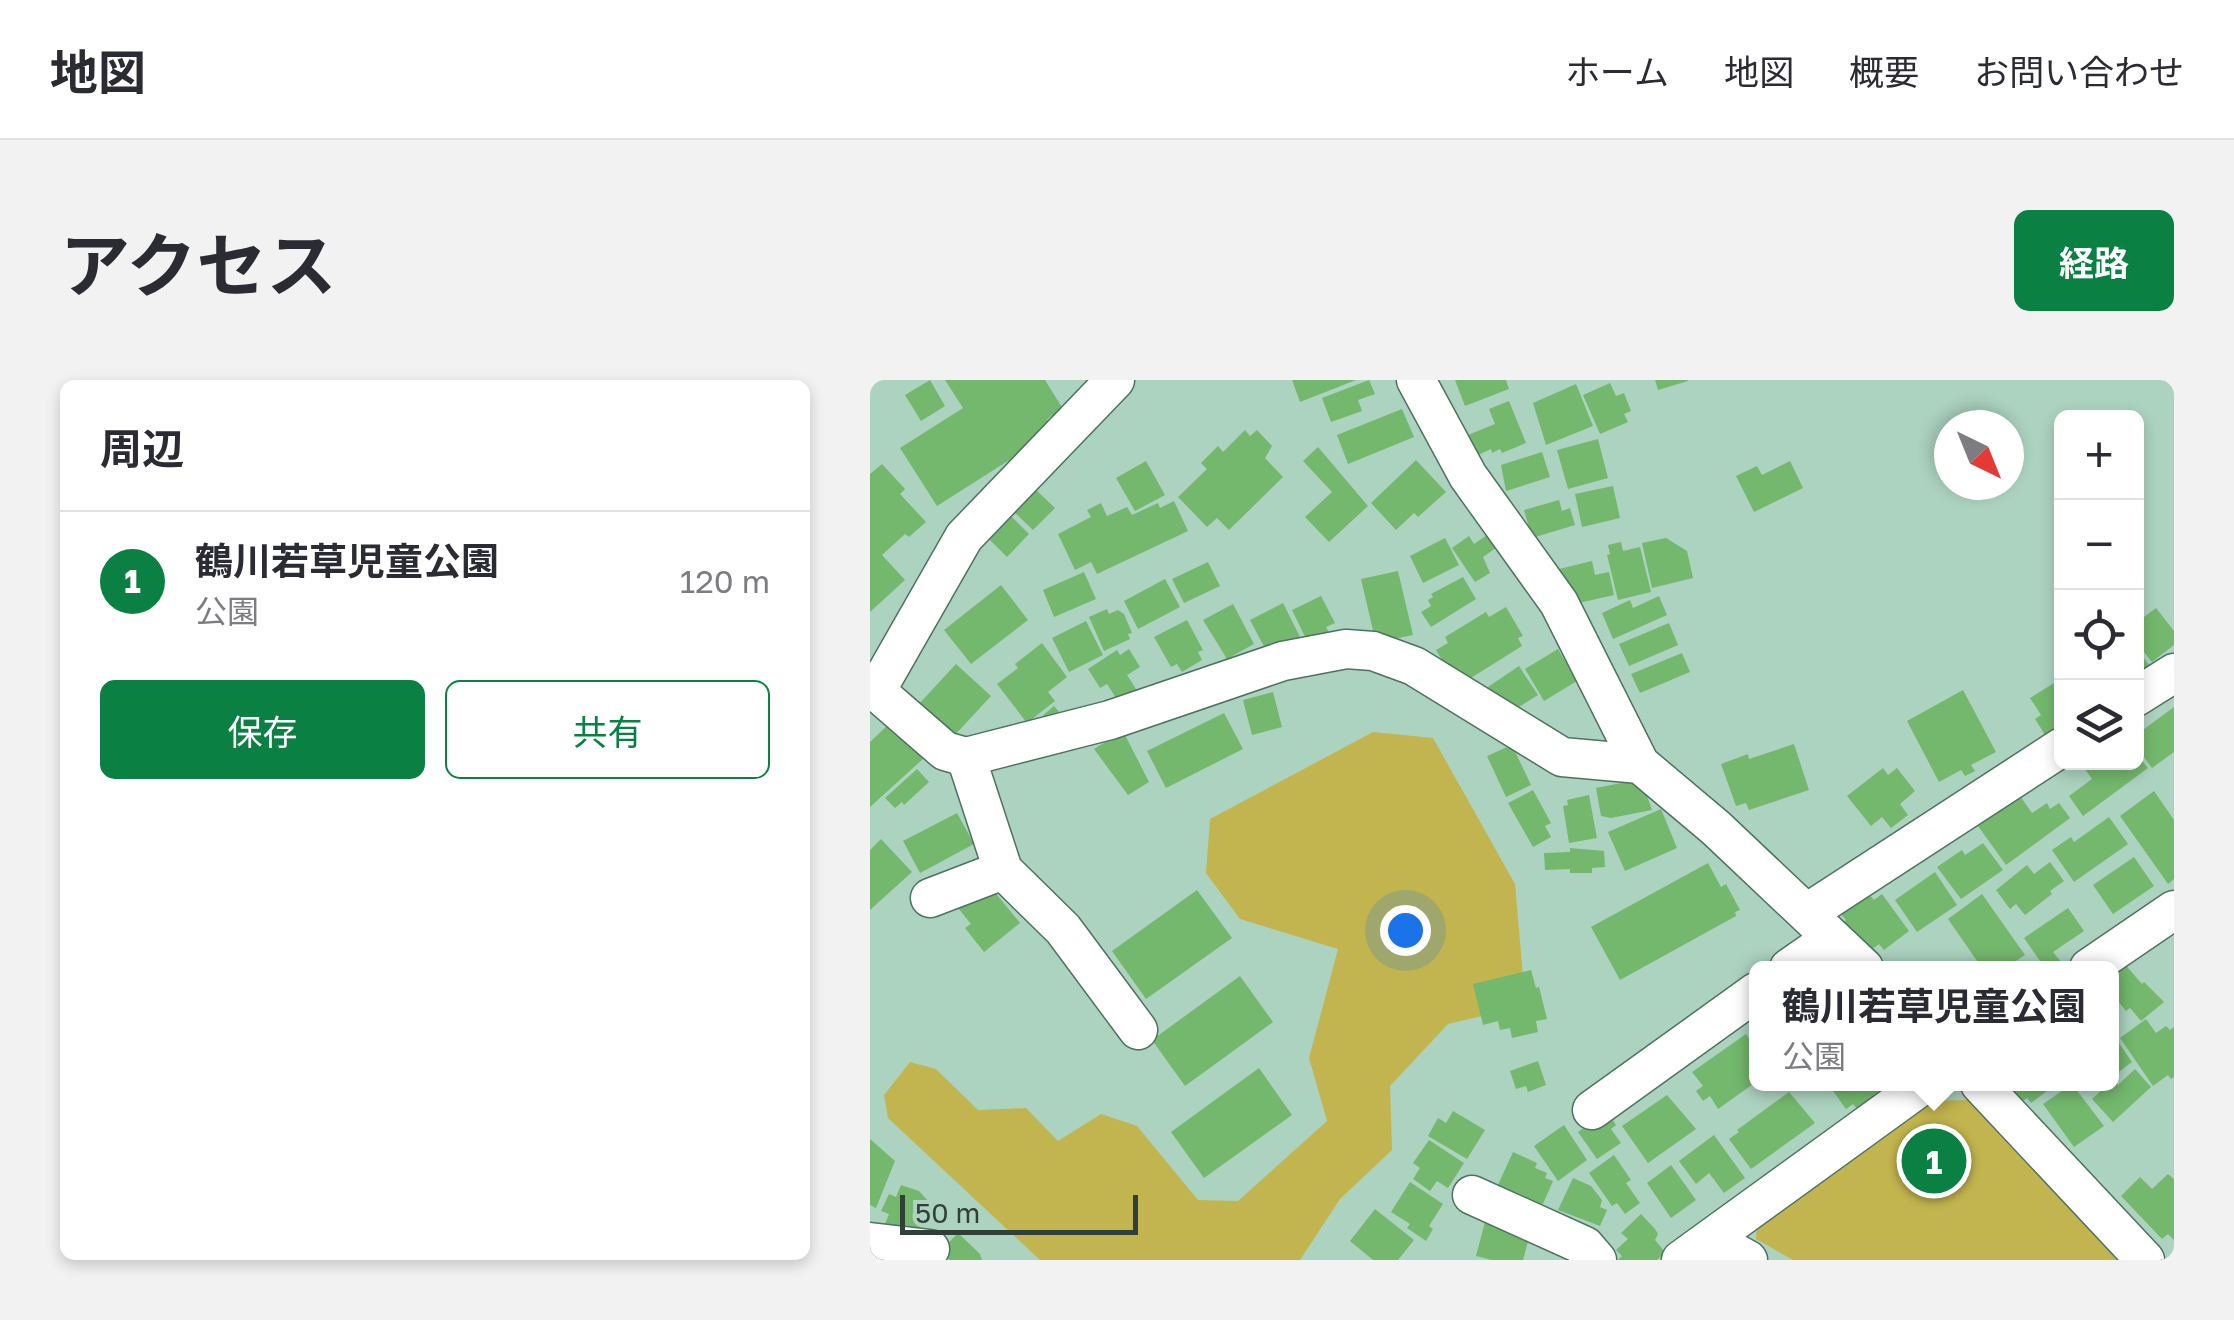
<!DOCTYPE html>
<html lang="ja">
<head>
<meta charset="utf-8">
<style>
  :root { --surface:#fff; --page:#f2f2f3; --text:#2b2b33; --muted:#7c7c81; --line:#e1e1e2; --accent:#0b8043 }
  body { margin:0; font-family:"Golos Text","Noto Sans JP",sans-serif; background:var(--page); color:var(--text) }
  .controls { position:absolute; right:30px; top:30px; display:grid; overflow:hidden; border-radius:15px; box-shadow:0 5px 15px #0003 }
  .controls button { width:90px; height:90px; display:grid; place-items:center; padding:0; border:0; border-bottom:2px solid var(--line); background:var(--surface); color:var(--text); font:50px sans-serif }
  .compass { position:absolute; left:1064px; top:30px; width:90px; height:90px; border-radius:50%; background:var(--surface); box-shadow:0 5px 15px #0003; rotate:137deg }
  .scale { position:absolute; left:30px; bottom:25px; width:238px; box-sizing:border-box; padding-left:10px; border:5px solid #304038; border-top:0; font-size:28px; line-height:35px; white-space:nowrap; color:#304038; -webkit-text-stroke:8px #acd3bf; paint-order:stroke }
  .you { position:absolute; left:535px; top:550px; width:35px; height:35px; margin:-25px; border:8px solid #fff; border-radius:50%; background:#1a73e8; box-shadow:0 0 0 15px #1a73e833 }
  .badge { display:grid; place-items:center; width:65px; height:65px; border-radius:50%; background:var(--accent); color:#fff; font-size:32px; font-weight:700 }
  .pin { position:absolute; translate:-50% -50%; border:5px solid #fff; box-shadow:0 2px 10px #0006 }
  .popup { position:absolute; left:879px; top:581px; width:370px; height:130px; box-sizing:border-box; display:grid; place-content:center; border-radius:15px; background:var(--surface); filter:drop-shadow(0 2px 8px #0005); font-size:32px; white-space:nowrap; color:var(--muted) }
  .popup b { font-size:38px; color:var(--text) }
  .popup::after { content:''; position:absolute; left:50%; top:100%; margin-left:-20px; border:20px solid transparent; border-top-color:var(--surface) }
  .list { margin:0; padding:0; list-style:none }
  h2 { display:flex; justify-content:space-between; align-items:center; height:130px; margin:0; padding:0 40px; font-size:42px }
  h2 small { font-size:32px; font-weight:400; color:var(--muted) }
  .list li { display:grid; grid-template-columns:65px 1fr auto; gap:30px; align-items:center; box-sizing:border-box; height:140px; padding:0 40px; border-top:2px solid var(--line) }
  .list b { display:block; font-size:38px; white-space:nowrap }
  .list p { margin:0; font-size:32px; white-space:nowrap; color:var(--muted) }
  .list em { font-size:32px; font-style:normal; color:var(--muted) }
  .actions { display:flex; gap:20px; padding:30px 40px }
  .actions a { flex:1; padding:22px 0; border:2px solid var(--accent); border-radius:15px; text-align:center; font-size:35px; color:var(--accent) }
  .actions .main { background:var(--accent); color:#fff }
  .icon { flex:none; width:55px; height:55px; fill:none; stroke:currentColor; stroke-width:2; stroke-linecap:round; stroke-linejoin:round }
  .map { position:relative; flex:none; width:1304px; height:880px; overflow:hidden; border-radius:15px }
  header { display:flex; align-items:center; gap:60px; box-sizing:border-box; height:140px; padding:0 50px; background:var(--surface); border-bottom:2px solid var(--line) }
  header strong { font-size:48px }
  nav { display:flex; gap:55px; margin-inline-start:auto; font-size:35px }
  .intro { display:flex; align-items:center; justify-content:space-between; box-sizing:border-box; height:240px; padding:0 60px }
  h1 { margin:0; font-size:70px }
  .button { padding:25px 45px; border-radius:15px; background:var(--accent); color:#fff; font-size:35px; font-weight:700 }
  main { display:flex; gap:60px; padding:0 60px }
  aside { flex:1; background:var(--surface); border-radius:15px; box-shadow:0 5px 15px #0003 }
  .map>svg:first-child { display:block }
</style>
</head>
<body>
<header>
<strong>地図</strong>
<nav><a>ホーム</a><a>地図</a><a>概要</a><a>お問い合わせ</a></nav>
</header>
<div class="intro"><h1>アクセス</h1><a class="button">経路</a></div>
<main>
<aside>
<h2>周辺<small></small></h2>
<ul class="list">
<li><span class="badge">1</span><div><b>鶴川若草児童公園</b><p>公園</p></div><em>120 m</em></li>
</ul>
<div class="actions"><a class="main">保存</a><a>共有</a></div>
</aside>
<div class="map">
<svg width="1304" height="880" viewBox="0 0 1304 880">
  <rect width="100%" height="100%" fill="#acd3bf"/>
  <!-- green -->
  <path fill="#c2b54f" d="M503 352 563 358 645 504 653 596 616 635 578 644 520 706 522 770 470 819 430 880H170L18 738 14 715 40 682 66 689 108 730 156 728 188 761 231 734 267 746 328 820 368 821 457 741 439 678 468 569 370 539 336 493 340 439Z
    M1102 720 1252 880H923L886 859 887 840 1053 721Z"/>
  <!-- building -->
  <path fill="#73b86d" d="M60 0 75 26 51 41 35 15Z
    M75 0H175L193 29 177 39 185 51 67 126 30 68 93 28Z
    M422 0H486L430 22Z
    M499 0 505 14 488 20 492 31 461 42 452 18Z
    M585 0H636L639 9 595 26Z
    M785 0H818V1L788 10Z
    M740 3 746 16 754 13 761 31 754 34 758 42 730 54 713 15Z
    M706 4 723 46 676 65 663 23Z
    M639 21 656 63 632 73 630 69 622 73 621 69 606 76 598 55 625 44 619 29Z
    M532 29 544 57 478 84 467 55Z
    M375 50 380 56 387 50 402 66 395 78 413 97 359 150 347 138 337 147 308 117 337 89 331 83 348 66 353 72Z
    M728 59 738 98 698 109 687 70Z
    M448 67 498 126 459 162 435 137 462 112 433 81Z
    M672 72 680 97 636 111 631 85Z
    M546 80 576 112 548 137 544 133 526 150 501 123Z
    M276 81 295 115 265 131 246 98Z
    M920 81 933 108 884 132 866 96 887 86 892 95Z
    M12 84 35 109 30 114 56 142 39 157 35 154 12 175 35 200 0 232V94Z
    M743 106 750 138 712 147 705 114Z
    M164 108 185 128 163 150 142 130Z
    M689 120 692 131 700 128 705 145 662 158 654 130Z
    M304 121 318 151 227 194 221 182 205 190 188 154 221 137 217 130 231 123 237 136 257 127 262 135 288 123 290 128Z
    M138 133 159 154 137 177 116 156Z
    M617 155 626 168 613 177 620 193 605 202 582 168 599 156 604 164Z
    M575 158 589 185 553 203 540 176Z
    M796 158 817 171 823 198 782 208 772 163Z
    M751 162 753 171 770 167 781 212 748 220 737 175 740 174 738 165Z
    M722 181 725 195 739 192 744 215 700 225 689 189Z
    M338 182 350 206 314 223 302 199Z
    M528 191 543 255 506 263 491 199Z
    M214 192 226 219 184 237 173 210Z
    M593 197 606 219 561 247 551 232 561 226 558 220 563 217 561 214Z
    M295 199 310 227 268 249 254 221Z
    M131 205 158 240 101 284 74 250Z
    M451 216 465 243 456 247 463 260 442 271 422 230Z
    M789 216 797 235 743 259 732 233 760 220 763 228Z
    M413 223 431 259 399 276 380 240Z
    M363 224 384 264 357 279 333 240Z
    M636 227 653 256 648 258 652 266 588 306 566 270 578 263 575 257 616 232 619 237Z
    M1286 228 1304 251V265L1282 282 1266 262V243Z
    M237 229 239 234 248 230 254 234 262 253 258 254 260 259 234 271 219 237Z
    M317 240 333 270 328 272 332 280 312 292 307 284 301 287 284 257Z
    M216 241 233 275 199 292 182 258Z
    M799 243 808 265 759 286 749 264Z
    M172 263 197 297 178 312 185 321 157 343 127 304 148 288 145 284Z
    M1266 268 1279 285 1266 294Z
    M259 269 270 287 257 295 268 312 250 324 237 304 230 308 218 289 247 270 250 275Z
    M688 269 707 301 674 321 655 289Z
    M812 273 820 292 770 313 761 294Z
    M86 284 121 316 83 357 48 325Z
    M649 286 668 315 641 332 631 328 618 307Z
    M1192 298V348L1177 358 1165 339 1171 335 1160 318Z
    M1093 310 1126 372 1101 385 1105 391 1095 396 1091 390 1069 402 1037 341Z
    M403 312 412 347 382 355 373 320Z
    M184 326 196 340 178 347 170 338Z
    M1304 327V372L1282 388 1266 366V355Z
    M354 333 373 369 296 408 277 371Z
    M21 342 54 378 0 427V362Z
    M253 351 279 402 258 415 224 369Z
    M924 364 939 410 879 430 876 423 866 426 851 384 878 374 879 379Z
    M642 365 661 405 636 417 617 376Z
    M1266 373 1278 388 1213 436 1199 416 1222 399 1210 382H1266Z
    M1013 388 1018 395 1027 388 1045 411 1030 424 1038 435 1021 448 1012 437 1001 446 977 416Z
    M47 389 59 402 34 425 32 422 25 428 15 418Z
    M771 399 782 430 741 438 731 436 726 408Z
    M663 410 681 443 675 446 681 457 663 467 638 423Z
    M1284 411 1304 440V499L1298 504 1250 436Z
    M719 415 727 458 699 463 693 426 698 425 697 420Z
    M1150 416 1162 433 1177 423 1180 429 1189 423 1200 438 1136 485 1108 446Z
    M791 429 807 468 755 491 738 452Z
    M87 433 104 464 50 493 33 461Z
    M1239 437 1258 464 1204 502 1182 470 1201 457 1204 462Z
    M11 459 42 492 0 530V470Z
    M1113 463 1133 490 1091 519 1067 487 1092 470 1095 475Z
    M700 468 734 471 735 487 722 488V493H700V489L675 490 674 473 700 472Z
    M1264 477 1284 506 1243 534 1223 505Z
    M1180 482 1194 501 1180 511 1182 514 1155 535 1146 524 1140 529 1126 510 1157 485 1164 494Z
    M838 483 851 507 856 504 870 530 865 532 866 536 750 600 721 547Z
    M1065 492 1087 525 1047 552 1025 520Z
    M118 504 150 543 114 572 95 548 101 544 88 528Z
    M327 510 362 558 276 619 242 571Z
    M998 513 1004 520 1012 514 1039 551 1014 570 1009 564 996 574 973 543 976 540 971 534Z
    M1112 514 1155 575 1135 588H1112L1078 539Z
    M1198 528 1214 551 1183 572 1192 583 1185 588H1175L1154 558Z
    M1253 582 1272 604 1274 602 1294 622 1271 641 1260 628 1256 631 1242 614V592Z
    M661 590 666 608 669 607 677 639 666 641 668 652 642 658 640 648 630 650 628 641 613 645 603 604Z
    M370 596 403 642 315 706 282 660Z
    M1276 639 1286 653 1296 646 1300 650 1304 647V697L1301 699 1298 695 1283 706 1250 658Z
    M1242 653 1262 682 1242 697Z
    M876 654 886 669V702L848 729 840 716 833 721 826 711 833 706 822 692Z
    M668 681 676 705 658 712 656 706 646 709 640 691Z
    M389 688 422 735 334 798 301 752Z
    M1265 689 1281 707 1243 742 1222 719 1243 700 1248 705Z
    M958 704H1007L1012 711 987 729 983 724 976 729Z
    M1131 704H1177L1174 706 1177 711 1161 723 1157 718 1147 725Z
    M1202 704 1234 746 1204 767 1173 724Z
    M919 712 945 743 881 789 859 759 869 752 867 750Z
    M797 715 826 749 778 783 752 746Z
    M583 731 615 750 597 779 558 756 568 738 576 743Z
    M737 731 746 745 741 749 751 763 727 779 708 752Z
    M694 745 717 780 688 801 664 766Z
    M844 755 875 798 854 813 839 793 826 804 809 781Z
    M0 759 25 781 6 828 0 825Z
    M559 760 594 783 578 808 567 801 560 811 543 799 550 788 543 783Z
    M643 772 667 783 665 788 677 793 675 798 683 801 672 826 627 807Z
    M744 775 761 800 756 803 770 823 755 834 747 823 742 826 719 793Z
    M801 785 826 820 801 838 777 803Z
    M1298 794 1304 799V860L1298 854 1292 859 1251 816 1270 797 1282 809Z
    M703 798 721 806 732 820 730 827 737 830 730 846 688 830Z
    M540 802 573 824 559 846 563 849 556 861 537 848 540 844 521 832Z
    M31 805 49 811 61 824 45 859 12 851 19 834 11 831 19 814 26 817Z
    M505 829 544 860 528 880H503L480 861Z
    M771 834 785 849 788 854 785 860 795 872 787 880H748L752 876 746 870 758 859 751 853Z
    M615 842 660 854 653 880H622L606 876Z
    M88 853 110 874 112 880H80L71 871Z"/>
  <g fill="none" stroke-linecap="round" stroke-linejoin="round">
    <defs>
      <path id="minor" d="M546 0 598 96 689 223 770 384
        M0 311H6L75 371 96 377 240 340 413 281 476 269 503 271 544 286 692 377 770 384 846 448 994 588
        M6 311 94 157 245 0
        M1266 317 1304 293
        M133 490 193 549 268 650
        M60 518 133 490 96 377
        M937 533 1192 367
        M919 588 962 558
        M1219 588 1304 530
        M1110 704 1275 880
        M722 730 886 612
        M602 815 715 866 727 880
        M840 859 878 880
        M0 862 60 869
        M811 880 1054 704"/>
    </defs>
    <!-- minor casing -->
    <use href="#minor" stroke="#4e7260" stroke-width="41"/>
    <!-- minor -->
    <use href="#minor" stroke="#fff" stroke-width="38"/>
  </g>
</svg>
<div class="controls">
<button>+</button>
<button>−</button>
<button><svg class="icon" aria-label="locate" viewBox="0 0 24 24"><circle cx="12" cy="12" r="6"/><path d="M12 2v4M12 18v4M2 12h4M18 12h4"/></svg></button>
<button><svg class="icon" aria-label="layers" viewBox="0 0 24 24"><path d="M12 4l9 5-9 5-9-5zM3 14l9 5 9-5"/></svg></button>
</div>
<svg class="compass" viewBox="-18 -18 36 36"><path d="M0-13l5 13h-10z" fill="#e53935"/><path d="M0 13l5-13h-10z" fill="#7c7c81"/></svg>
<div class="scale">50 m</div>
<div class="you"></div>
<div class="pin badge" style="left:1064px;top:781px">1</div>
<div class="popup"><b>鶴川若草児童公園</b>公園</div>
</div>
</main>
</body>
</html>
